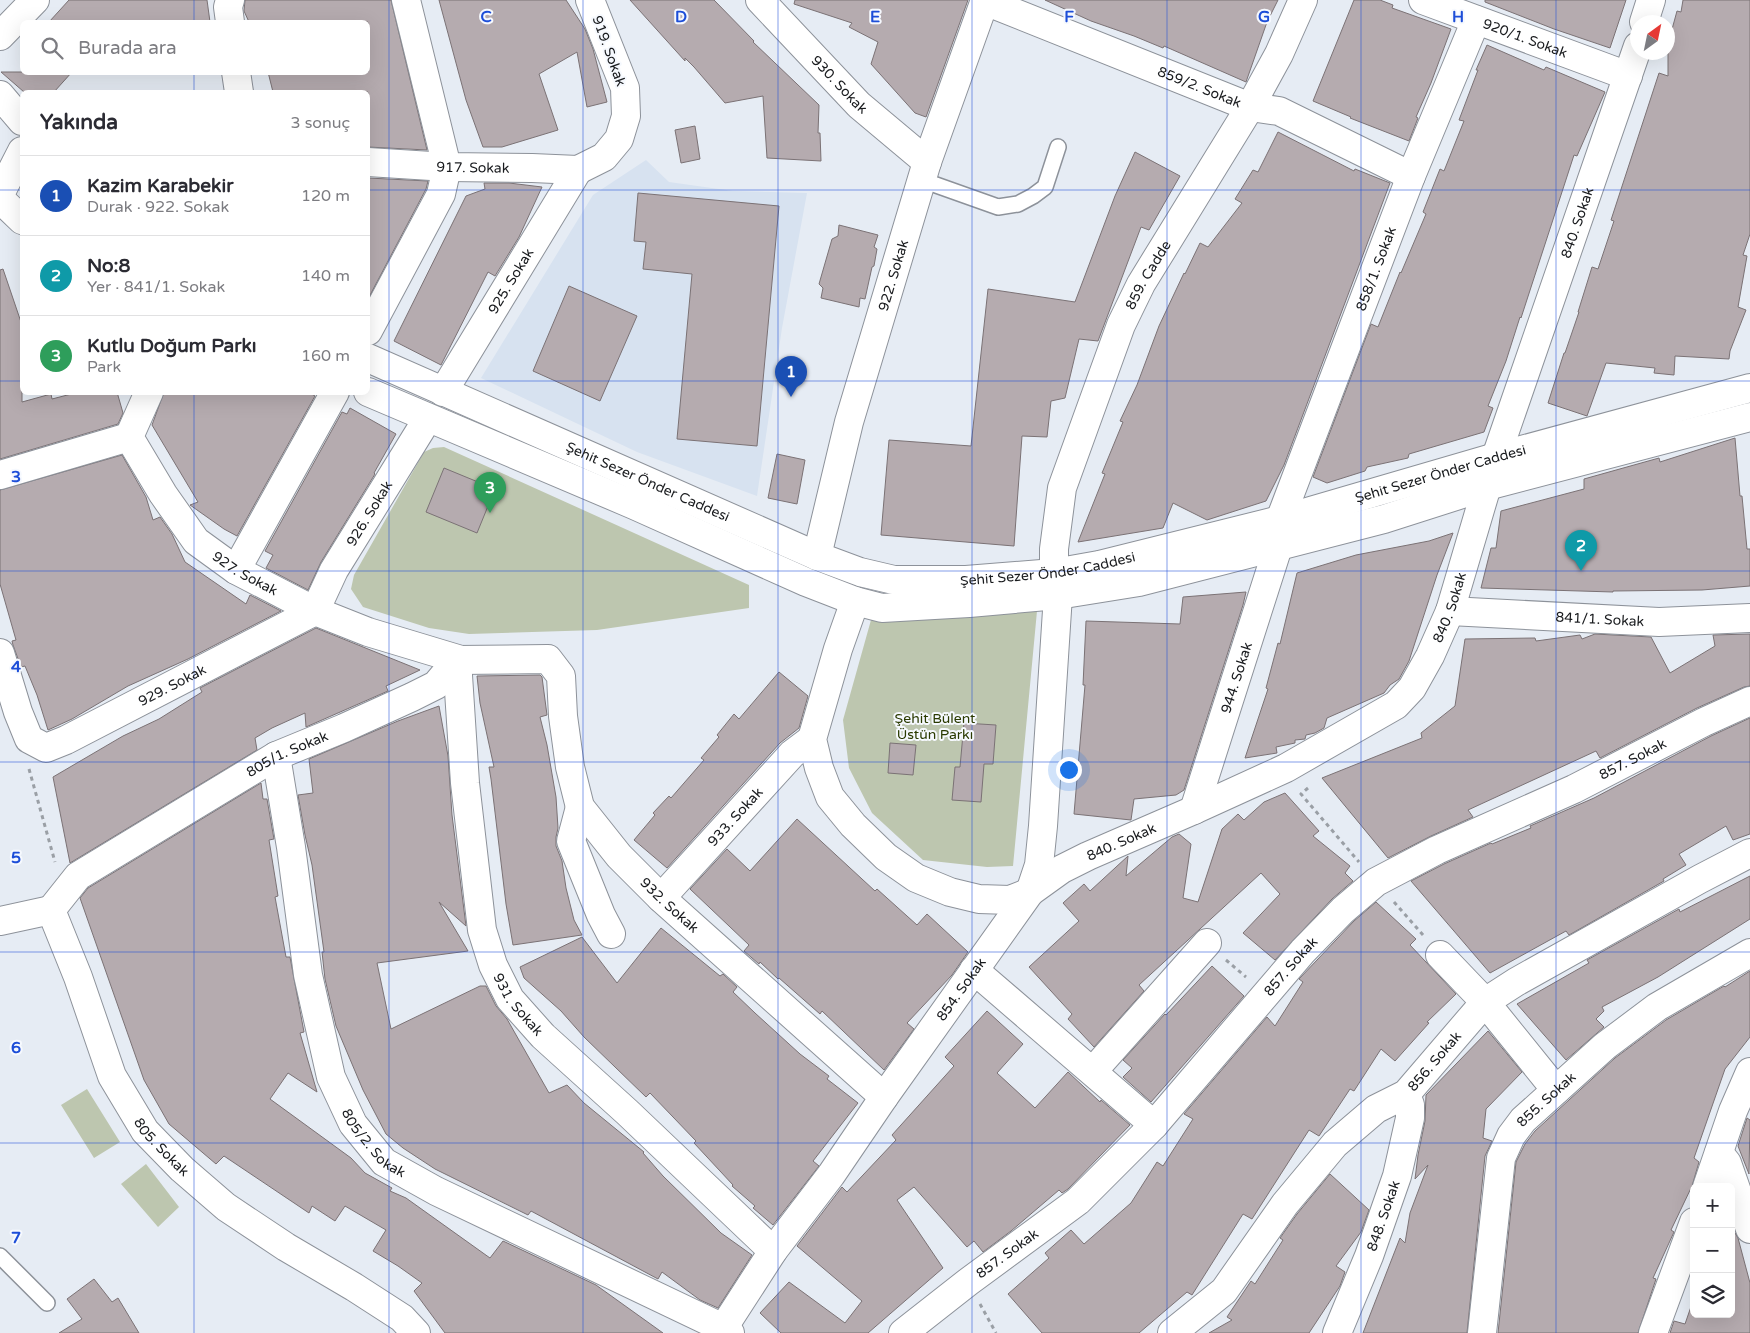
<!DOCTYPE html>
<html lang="tr">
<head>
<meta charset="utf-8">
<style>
  :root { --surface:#fff; --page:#f2f2f3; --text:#2b2b33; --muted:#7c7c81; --line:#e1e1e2; --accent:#0f766e }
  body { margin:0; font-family:"Varela Round",sans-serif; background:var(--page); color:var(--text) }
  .controls { position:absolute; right:15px; bottom:15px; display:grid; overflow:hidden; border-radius:8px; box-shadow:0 5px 20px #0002 }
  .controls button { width:45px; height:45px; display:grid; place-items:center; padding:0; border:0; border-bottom:1px solid var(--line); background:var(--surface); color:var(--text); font:25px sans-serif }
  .compass { position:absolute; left:1630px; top:15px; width:45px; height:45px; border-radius:50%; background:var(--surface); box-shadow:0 5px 20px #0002; rotate:33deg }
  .you { position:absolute; left:1068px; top:769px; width:18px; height:18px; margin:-12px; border:4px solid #fff; border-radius:50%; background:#1a73e8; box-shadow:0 0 0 8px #1a73e833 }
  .badge { display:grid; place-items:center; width:32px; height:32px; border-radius:50%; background:var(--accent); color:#fff; font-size:16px; font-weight:700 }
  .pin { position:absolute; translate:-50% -41px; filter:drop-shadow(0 1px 2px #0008) }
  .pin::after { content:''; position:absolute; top:26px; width:18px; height:15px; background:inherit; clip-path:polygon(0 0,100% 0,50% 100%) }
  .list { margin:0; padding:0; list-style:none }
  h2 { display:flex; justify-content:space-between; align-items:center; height:65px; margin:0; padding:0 20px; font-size:21px }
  h2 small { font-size:16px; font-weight:400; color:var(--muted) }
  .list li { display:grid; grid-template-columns:32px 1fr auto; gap:15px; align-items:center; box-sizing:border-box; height:80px; padding:0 20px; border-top:1px solid var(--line) }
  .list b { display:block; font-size:19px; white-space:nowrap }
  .list p { margin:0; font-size:16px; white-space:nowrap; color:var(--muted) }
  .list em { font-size:16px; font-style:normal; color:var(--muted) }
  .icon { flex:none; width:28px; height:28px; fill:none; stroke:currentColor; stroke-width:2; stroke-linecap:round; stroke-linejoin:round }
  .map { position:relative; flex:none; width:1750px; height:1333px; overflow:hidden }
  .search { position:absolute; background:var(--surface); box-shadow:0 5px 20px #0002; left:20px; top:20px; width:350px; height:55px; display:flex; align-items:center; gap:12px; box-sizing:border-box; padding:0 18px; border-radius:8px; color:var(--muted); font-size:19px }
  .panel { position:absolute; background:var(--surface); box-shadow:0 5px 20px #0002; left:20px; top:90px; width:350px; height:305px; border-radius:8px }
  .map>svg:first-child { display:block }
</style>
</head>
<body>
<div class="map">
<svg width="1750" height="1333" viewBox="0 0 1750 1333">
  <rect width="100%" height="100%" fill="#e6ecf4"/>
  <!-- built -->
  <path fill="#d7e2f0" d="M646 160 669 182 733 191 807 193 782 328 757 496 637 452 481 378 593 195Z"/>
  <!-- green -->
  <path fill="#bdc6af" d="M444 447 749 585V608L597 630 469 634 429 628 363 607 351 589 354 575 424 452 433 448Z
    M1037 611 1013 866 987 867 923 860 872 813 849 768 843 720 871 620Z
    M87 1089 120 1142 94 1158 61 1105Z
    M146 1164 179 1207 158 1227 121 1184Z"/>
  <!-- building -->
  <path fill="#b5abaf" stroke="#7b7275" d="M69 0H207L210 22H49Z
    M245 0H391L427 150 368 147V92H273L268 72H368V22H249L244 11Z
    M439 0H566L585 29 593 49 607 102 587 107 577 52 539 74 558 130 502 147H483L466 100Z
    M630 0H714L754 41 753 42 819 105 818 133H820L821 161 767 158 763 96 725 103 694 67 685 58V61Z
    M795 0H968L926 117 915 113 871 64 878 42 849 27 852 23 794 4Z
    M1045 0H1278L1267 22 1246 82 1164 46 1163 48 1134 36 1091 21Z
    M1354 0H1380L1393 5 1392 8 1451 29 1431 83 1416 117 1418 118 1409 141 1350 118 1351 117 1313 101Z
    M1485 0H1626L1610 48 1554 29 1485 2Z
    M1683 0H1750V234L1743 255 1747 256 1738 307 1746 310 1730 351 1729 359 1675 356 1674 375 1654 373 1655 368 1606 363 1587 416 1548 403 1564 353H1565L1579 312H1578L1592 267 1598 269 1614 221 1611 220 1659 73 1668 76V44L1677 11 1681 12Z
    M1487 45 1544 70 1546 67 1605 92 1577 156 1574 155 1521 318 1520 317 1506 361 1488 406 1493 408 1484 432 1409 454 1408 458 1367 467 1365 471 1327 483 1313 477 1371 324 1378 327 1400 272 1401 273 1426 214 1423 212 1440 169 1444 171 1464 121 1459 120 1478 70H1476Z
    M1 72H72L54 92H24Z
    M695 126 700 159 681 163 675 130Z
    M1278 132 1354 171 1355 169 1390 183 1284 465 1266 501 1207 520 1173 503 1163 528 1078 542 1105 474 1102 473 1123 422 1120 421 1137 385 1159 326 1184 273 1185 274 1200 243 1208 247 1242 203 1235 199 1253 170 1258 172Z
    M1135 152 1180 176 1149 230 1141 227 1098 341 1079 339 1065 398 1051 401 1047 437 1022 436 1014 546 881 535 889 440 971 446 988 289 1075 302 1115 196Z
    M368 178 428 181 426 189 368 299Z
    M484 183H509L542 187 519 237 495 276 488 272 441 365 394 341 466 196 485 189Z
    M638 193 779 206 757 446 677 439 692 274 643 269 646 242 634 241Z
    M839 225 878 235 874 247 877 249 874 266 872 267 865 299 860 298 859 307 821 298 823 288 819 284 832 239 838 236Z
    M3 269 22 325V402L51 394 52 399 79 392H117L123 413 118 424 0 459V270Z
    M569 286 637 316 600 401 533 371Z
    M164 392H308L315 396 237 536 224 529 190 505 198 502 152 425Z
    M350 408 396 434 374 473 375 474 321 562 308 590 266 568 273 555 265 551 342 412 347 414Z
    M1735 438 1740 496H1742L1747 549H1750V586L1702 590 1613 591V592L1481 588 1491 548H1496L1501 511 1584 489V479L1659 458 1660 462Z
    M777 454 805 460 797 504 768 498Z
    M122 455 146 497 153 520 160 517 172 534 185 562 246 604 250 595 281 611 188 659 128 686 72 719 48 730 37 695 25 666 21 667 13 645 12 641 16 640 0 584V490Z
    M444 468 495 489 477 533 426 512Z
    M1453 533 1437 575 1409 661 1399 679 1390 685 1384 693 1327 718 1324 728 1315 733 1306 735 1305 739 1295 740V743L1276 747 1277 753 1245 758 1268 689 1266 688 1278 643 1280 644 1297 573 1356 555 1429 541Z
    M1246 592 1243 605 1184 790 1176 795 1134 799 1131 820 1074 814 1085 685H1083L1086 621 1180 624 1183 597Z
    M316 628 420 670 386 686 388 691 306 727 305 713 272 728 255 738 257 750 70 863 53 777 123 736 159 719 202 692 200 688Z
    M1595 634 1651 637 1670 673 1715 646 1713 635 1750 634V686L1744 687 1697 708 1600 758 1596 751 1468 810 1473 817 1431 836 1388 858 1322 778 1422 738 1421 733 1455 706 1465 639 1535 638 1536 641 1580 635 1582 639Z
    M779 672 808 696 799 728 780 743 667 868 634 840 655 815 653 813 669 796 671 798 704 760 701 758 719 737 717 735 734 714 739 719Z
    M540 675 542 677 547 715 540 717 547 745 556 797 558 828 556 837V846L562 861 566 888 574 920 582 935 513 945 506 904 491 779 489 767H494L480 703 477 676Z
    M439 706 448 756 452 815 466 926 439 902 468 951 377 963 391 1029 480 986H486L496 1006 507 1019 549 1093 567 1085 584 1103 644 1152 643 1153 663 1176 721 1233 752 1255 718 1308 700 1300 662 1272 658 1279 531 1211 528 1215 435 1169 403 1148 386 1134 363 1090 336 1026 325 979 322 952H324L312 865 305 835 298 795 313 793 309 759 398 721Z
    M1750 718V834L1733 840 1726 826 1679 854 1686 865 1663 879 1664 881 1569 935 1566 931 1490 973 1411 881 1444 864 1491 843 1492 844 1531 828 1530 826 1594 798 1711 736Z
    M964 723 996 725 993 764H984L981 802 952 800 955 767H960Z
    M890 743 916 745 913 775 888 773Z
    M261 783 263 799H267L274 839 269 840 278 896 275 897 286 957H290L304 1032 300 1033 317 1092 288 1073 270 1099 351 1158 365 1173 392 1188 390 1191 406 1198 490 1258 503 1241 596 1285 663 1333H445L414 1291 422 1283 398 1266 373 1251 386 1230 345 1206 335 1221 312 1206 309 1213 224 1156 216 1164 169 1124 144 1080 80 898 88 888Z
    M1285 793 1319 831 1313 836 1350 866 1345 873 1353 881 1332 899 1275 960 1243 933 1280 894 1261 873 1139 985 1144 991 1094 1047 1068 1019 1072 1014 1029 967 1079 921 1063 903 1084 884 1090 891 1128 856 1126 876 1172 837 1179 834 1191 844 1183 898 1198 902 1222 829 1238 814 1244 820 1264 802Z
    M797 819 875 891 877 889 917 925 927 914 968 952 952 975 907 1023 914 1029 884 1070 822 1011 820 1014 779 978 778 979 760 962 759 964 744 951 749 945 690 889 727 849 750 871Z
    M1750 876V919L1658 977 1602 1007 1604 1011 1596 1019 1604 1027 1566 1060 1517 1004 1589 963 1587 960 1679 909 1680 912Z
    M1376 902 1416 939 1410 945 1456 994 1427 1022 1429 1023 1395 1061 1381 1049 1354 1091 1350 1089 1319 1136 1309 1130 1252 1219 1243 1214 1192 1295 1187 1292 1139 1333H1042L1008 1294 1049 1258 1045 1253 1071 1230 1084 1244 1131 1203 1157 1162 1163 1166 1193 1119 1184 1114 1267 1017 1275 1026 1303 982 1299 979 1354 921Z
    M661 928 720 976 723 974 737 987 733 992 755 1013 800 1054 829 1076 827 1079 858 1103 813 1161 819 1166 773 1225 753 1208 755 1206 732 1186 733 1185 694 1143 696 1141 650 1093 646 1097 584 1037 561 1011 524 978 520 967 582 937 617 983Z
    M1212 966 1244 996 1151 1102 1123 1077 1132 1068 1123 1060 1165 1014 1166 1015Z
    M1750 971V1037L1725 1069 1694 1158 1699 1162 1692 1186 1671 1230 1674 1232 1653 1278 1656 1279 1638 1333H1498L1516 1162 1525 1144 1535 1131 1615 1058 1666 1020 1724 986 1725 987Z
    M987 1011 1023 1044 997 1073 1035 1108 1068 1072 1100 1102 1101 1100 1130 1125 1068 1189 1062 1193 1059 1190 1011 1231 983 1252 974 1241 967 1247 914 1187 897 1200 943 1268 868 1333H781L760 1313 789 1282 845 1323 862 1301 797 1246 842 1187 847 1192 896 1140 892 1135 954 1066 945 1057Z
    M1488 1031 1522 1072 1486 1109 1483 1138 1492 1141 1485 1156 1467 1333H1363L1400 1238 1405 1243 1410 1213 1428 1165 1415 1179 1418 1155 1425 1121 1426 1095Z
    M1747 1118 1750 1120 1749 1174 1738 1146Z
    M1330 1174 1369 1210 1361 1232 1336 1266 1345 1272 1340 1286 1309 1333H1209L1232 1320 1227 1317 1251 1281 1255 1284 1283 1240 1280 1238 1297 1214Z
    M1731 1226 1738 1238 1750 1283V1333H1670L1674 1321 1685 1324 1694 1298V1314H1731Z
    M94 1279 112 1302 118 1298 139 1333H59L82 1319 67 1299Z"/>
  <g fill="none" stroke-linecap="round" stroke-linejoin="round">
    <defs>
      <path id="lane" d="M922 180 998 207 1018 204 1033 196 1045 187 1058 147
        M0 1256 47 1303"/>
      <g id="street">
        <path d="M230 0 228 7 230 22"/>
        <path id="s1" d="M760 0 859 105 927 162"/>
        <path id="s2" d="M1423 0 1628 76"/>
        <path id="s3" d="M985 1 1250 107 1279 111 1411 176"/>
        <path d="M1644 22 1651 0"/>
        <path d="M0 36 35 0"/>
        <path d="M236 72 239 92"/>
        <path d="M0 95 22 121"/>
        <path id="s4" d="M368 162 447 167 532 168 578 170"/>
        <path d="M578 170 604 157 619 139 626 116 625 88 590 0"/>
        <path d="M0 194 22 151"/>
        <path d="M368 331 441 194 447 167 406 0"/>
        <path id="s5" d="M149 392 129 437 163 494 196 541 236 570 315 611 368 632 461 660"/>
        <path id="s6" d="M443 392 578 170"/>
        <path id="s7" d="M1496 457 1638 46"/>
        <path d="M0 475 129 437"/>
        <path id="s8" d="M1280 520 1411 176 1476 20"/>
        <path id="s9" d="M817 556 849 422 927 162 985 0"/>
        <path d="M236 570 335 392"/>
        <path id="s10" d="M855 601 838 649 812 739 819 768 830 797 853 825 886 857 916 878 950 892 979 899 1010 900 1030 892 1062 869 1088 856 1194 810 1286 768 1396 705 1412 688 1430 656 1450 611 1487 486"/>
        <path id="s11" d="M1450 611 1659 622 1750 618"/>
        <path id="s12" d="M0 653 18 712 29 739 46 748 66 740 315 611 334 570 428 418"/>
        <path id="s13" d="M457 660 465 783 482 930 493 965 510 999 543 1036 627 1112 773 1251"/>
        <path id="s14" d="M276 756 291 847 308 975 331 1077 353 1124 384 1162 436 1191 723 1328 730 1333"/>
        <path d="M580 807 571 841 601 915 611 934"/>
        <path id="s15" d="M1194 810 1278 547"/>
        <path id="s16" d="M661 898 792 754 812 739"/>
        <path id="s17" d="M51 910 78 876 276 756 344 728 412 697 436 685 457 660 548 659 561 676 563 716 570 767 580 807 619 856 661 898 884 1097"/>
        <path id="s18" d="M0 921 51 910 78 977 112 1076 145 1131 182 1169 226 1207 286 1247 354 1287 402 1318 416 1333"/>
        <path d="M1440 955 1485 1002 1556 1090"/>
        <path d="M974 970 1154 1125"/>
        <path d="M1093 1071 1207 943"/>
        <path d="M1719 1153 1727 1163 1750 1229"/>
        <path d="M1707 1187 1733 1111 1750 1072"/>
        <path id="s19" d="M720 1333 773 1251 831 1175 884 1097 1030 892 1039 865 1043 826 1058 595"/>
        <path id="s20" d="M903 1333 968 1282 1078 1201 1154 1125 1303 951 1343 910 1376 882 1437 850 1574 789 1704 722 1750 701"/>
        <path id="s21" d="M1172 1333 1224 1291 1285 1204 1335 1144 1376 1109 1406 1094 1485 1002 1516 982 1700 879 1750 853"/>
        <path id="s22" d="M1337 1333 1369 1256 1397 1176 1410 1118V1105L1406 1094"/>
        <path id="s23" d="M1482 1333 1501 1158 1511 1136 1523 1120 1605 1046 1657 1007 1750 953"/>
        <path d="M1653 1333 1694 1222"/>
      </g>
      <g id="secondary">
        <path d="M0 199 22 220"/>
        <path id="s24" d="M368 358 817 556 860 572 894 580H966L1054 573 1099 565 1280 520 1496 457 1750 388"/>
        <path d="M368 392 634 505 806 582 855 601 882 608 969 603 1058 595 1139 582 1384 519 1487 486 1750 417"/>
        <path id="s25" d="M1057 592 1054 573V549L1062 488 1121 325 1141 284 1250 107 1279 54 1303 0"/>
      </g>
    </defs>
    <!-- lane casing -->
    <use href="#lane" stroke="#8d929a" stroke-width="18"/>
    <!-- street casing -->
    <use href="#street" stroke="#8d929a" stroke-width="30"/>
    <!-- secondary casing -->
    <use href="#secondary" stroke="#8d929a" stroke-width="30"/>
    <!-- path -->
    <path stroke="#9a9fa5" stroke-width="3" stroke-dasharray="4 4" stroke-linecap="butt" d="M29 769 55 862
      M1308 788 1301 794 1359 862
      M1394 902 1423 935
      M1226 960 1246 977
      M980 1304 996 1333"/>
    <!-- lane -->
    <use href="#lane" stroke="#fff" stroke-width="15"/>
    <!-- street -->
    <use href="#street" stroke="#fff" stroke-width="28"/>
    <!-- secondary -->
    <use href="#secondary" stroke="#fff" stroke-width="28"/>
  </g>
  <!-- grid -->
  <path fill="none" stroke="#1d4ed8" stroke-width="1" stroke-opacity="0.55" d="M194 0V22M389 0V1333M583 0V1333M778 0V1333M972 0V1333M1167 0V1333M1361 0V1333M1556 0V1333M194 72V92M0 190H22M368 190H1750M0 381H22M368 381H1750M194 392V1333M0 571H1750M0 762H1750M0 952H1750M0 1143H1750"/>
  <g text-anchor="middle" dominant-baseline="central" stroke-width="4" stroke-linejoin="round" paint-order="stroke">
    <!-- street labels -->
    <g font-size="14" fill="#191b1e" stroke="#f6f9fe">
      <text stroke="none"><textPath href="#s2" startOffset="109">920/1. Sokak</textPath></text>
      <text transform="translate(609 51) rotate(70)">919. Sokak</text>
      <text stroke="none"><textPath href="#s1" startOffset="116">930. Sokak</textPath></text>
      <text stroke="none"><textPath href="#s3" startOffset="231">859/2. Sokak</textPath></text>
      <text stroke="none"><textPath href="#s4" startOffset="105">917. Sokak</textPath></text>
      <text stroke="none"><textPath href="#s7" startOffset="248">840. Sokak</textPath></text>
      <text stroke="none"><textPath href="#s8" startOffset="269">858/1. Sokak</textPath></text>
      <text stroke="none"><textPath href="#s9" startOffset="291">922. Sokak</textPath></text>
      <text stroke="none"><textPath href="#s25" startOffset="335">859. Cadde</textPath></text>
      <text stroke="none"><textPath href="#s6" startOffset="130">925. Sokak</textPath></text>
      <text stroke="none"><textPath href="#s24" startOffset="1131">Şehit Sezer Önder Caddesi</textPath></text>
      <text stroke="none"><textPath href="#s24" startOffset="306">Şehit Sezer Önder Caddesi</textPath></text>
      <text stroke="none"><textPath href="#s12" startOffset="524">926. Sokak</textPath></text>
      <text stroke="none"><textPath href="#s24" startOffset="726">Şehit Sezer Önder Caddesi</textPath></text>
      <text stroke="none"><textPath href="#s5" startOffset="232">927. Sokak</textPath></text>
      <text stroke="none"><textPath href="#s10" startOffset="968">840. Sokak</textPath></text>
      <text stroke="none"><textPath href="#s11" startOffset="150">841/1. Sokak</textPath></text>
      <text stroke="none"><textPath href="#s15" startOffset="139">944. Sokak</textPath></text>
      <text stroke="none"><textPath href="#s12" startOffset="251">929. Sokak</textPath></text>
      <text stroke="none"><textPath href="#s17" startOffset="286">805/1. Sokak</textPath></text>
      <text stroke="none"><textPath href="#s20" startOffset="941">857. Sokak</textPath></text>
      <text stroke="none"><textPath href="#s16" startOffset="110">933. Sokak</textPath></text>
      <text stroke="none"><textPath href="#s10" startOffset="548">840. Sokak</textPath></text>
      <text stroke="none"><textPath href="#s17" startOffset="861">932. Sokak</textPath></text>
      <text stroke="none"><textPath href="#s20" startOffset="536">857. Sokak</textPath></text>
      <text stroke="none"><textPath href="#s19" startOffset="420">854. Sokak</textPath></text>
      <text stroke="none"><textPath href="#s13" startOffset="355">931. Sokak</textPath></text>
      <text stroke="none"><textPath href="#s21" startOffset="382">856. Sokak</textPath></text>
      <text stroke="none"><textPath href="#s23" startOffset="251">855. Sokak</textPath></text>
      <text stroke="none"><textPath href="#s14" startOffset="406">805/2. Sokak</textPath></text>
      <text stroke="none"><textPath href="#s18" startOffset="316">805. Sokak</textPath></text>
      <text stroke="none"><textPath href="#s22" startOffset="126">848. Sokak</textPath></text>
      <text stroke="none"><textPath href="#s20" startOffset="131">857. Sokak</textPath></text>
    </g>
    <!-- park labels -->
    <g font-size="14" fill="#2a3a00" stroke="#f6f9fe">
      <text x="935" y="718">Şehit Bülent<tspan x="935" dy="16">Üstün Parkı</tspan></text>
    </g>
  </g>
  <g font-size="16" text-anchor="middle" font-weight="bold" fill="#1d4ed8" stroke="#f6f9fe" stroke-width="4" stroke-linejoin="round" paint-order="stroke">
    <text x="486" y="22">C</text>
    <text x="681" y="22">D</text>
    <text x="875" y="22">E</text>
    <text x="1069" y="22">F</text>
    <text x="1264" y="22">G</text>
    <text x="1458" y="22">H</text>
    <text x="16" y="482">3</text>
    <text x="16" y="672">4</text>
    <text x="16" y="863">5</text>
    <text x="16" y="1053">6</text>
    <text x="16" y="1243">7</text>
  </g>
</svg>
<div class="controls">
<button>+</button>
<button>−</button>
<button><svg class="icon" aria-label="layers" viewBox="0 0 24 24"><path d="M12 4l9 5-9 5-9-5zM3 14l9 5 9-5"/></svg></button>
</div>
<svg class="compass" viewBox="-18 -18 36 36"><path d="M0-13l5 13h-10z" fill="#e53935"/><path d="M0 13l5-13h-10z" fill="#7c7c81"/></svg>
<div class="you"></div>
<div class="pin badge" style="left:791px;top:397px;background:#1a4fb4">1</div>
<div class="pin badge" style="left:1581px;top:571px;background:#0f9aa8">2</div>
<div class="pin badge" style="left:490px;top:513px;background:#2e9e5b">3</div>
<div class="search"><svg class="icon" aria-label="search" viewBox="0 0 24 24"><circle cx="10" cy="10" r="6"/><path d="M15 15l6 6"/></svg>Burada ara</div>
<section class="panel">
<h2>Yakında<small>3 sonuç</small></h2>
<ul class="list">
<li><span class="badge" style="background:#1a4fb4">1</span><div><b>Kazim Karabekir</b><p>Durak · 922. Sokak</p></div><em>120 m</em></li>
<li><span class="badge" style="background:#0f9aa8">2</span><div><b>No:8</b><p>Yer · 841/1. Sokak</p></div><em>140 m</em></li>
<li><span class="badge" style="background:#2e9e5b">3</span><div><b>Kutlu Doğum Parkı</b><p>Park</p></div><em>160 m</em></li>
</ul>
</section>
</div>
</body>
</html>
